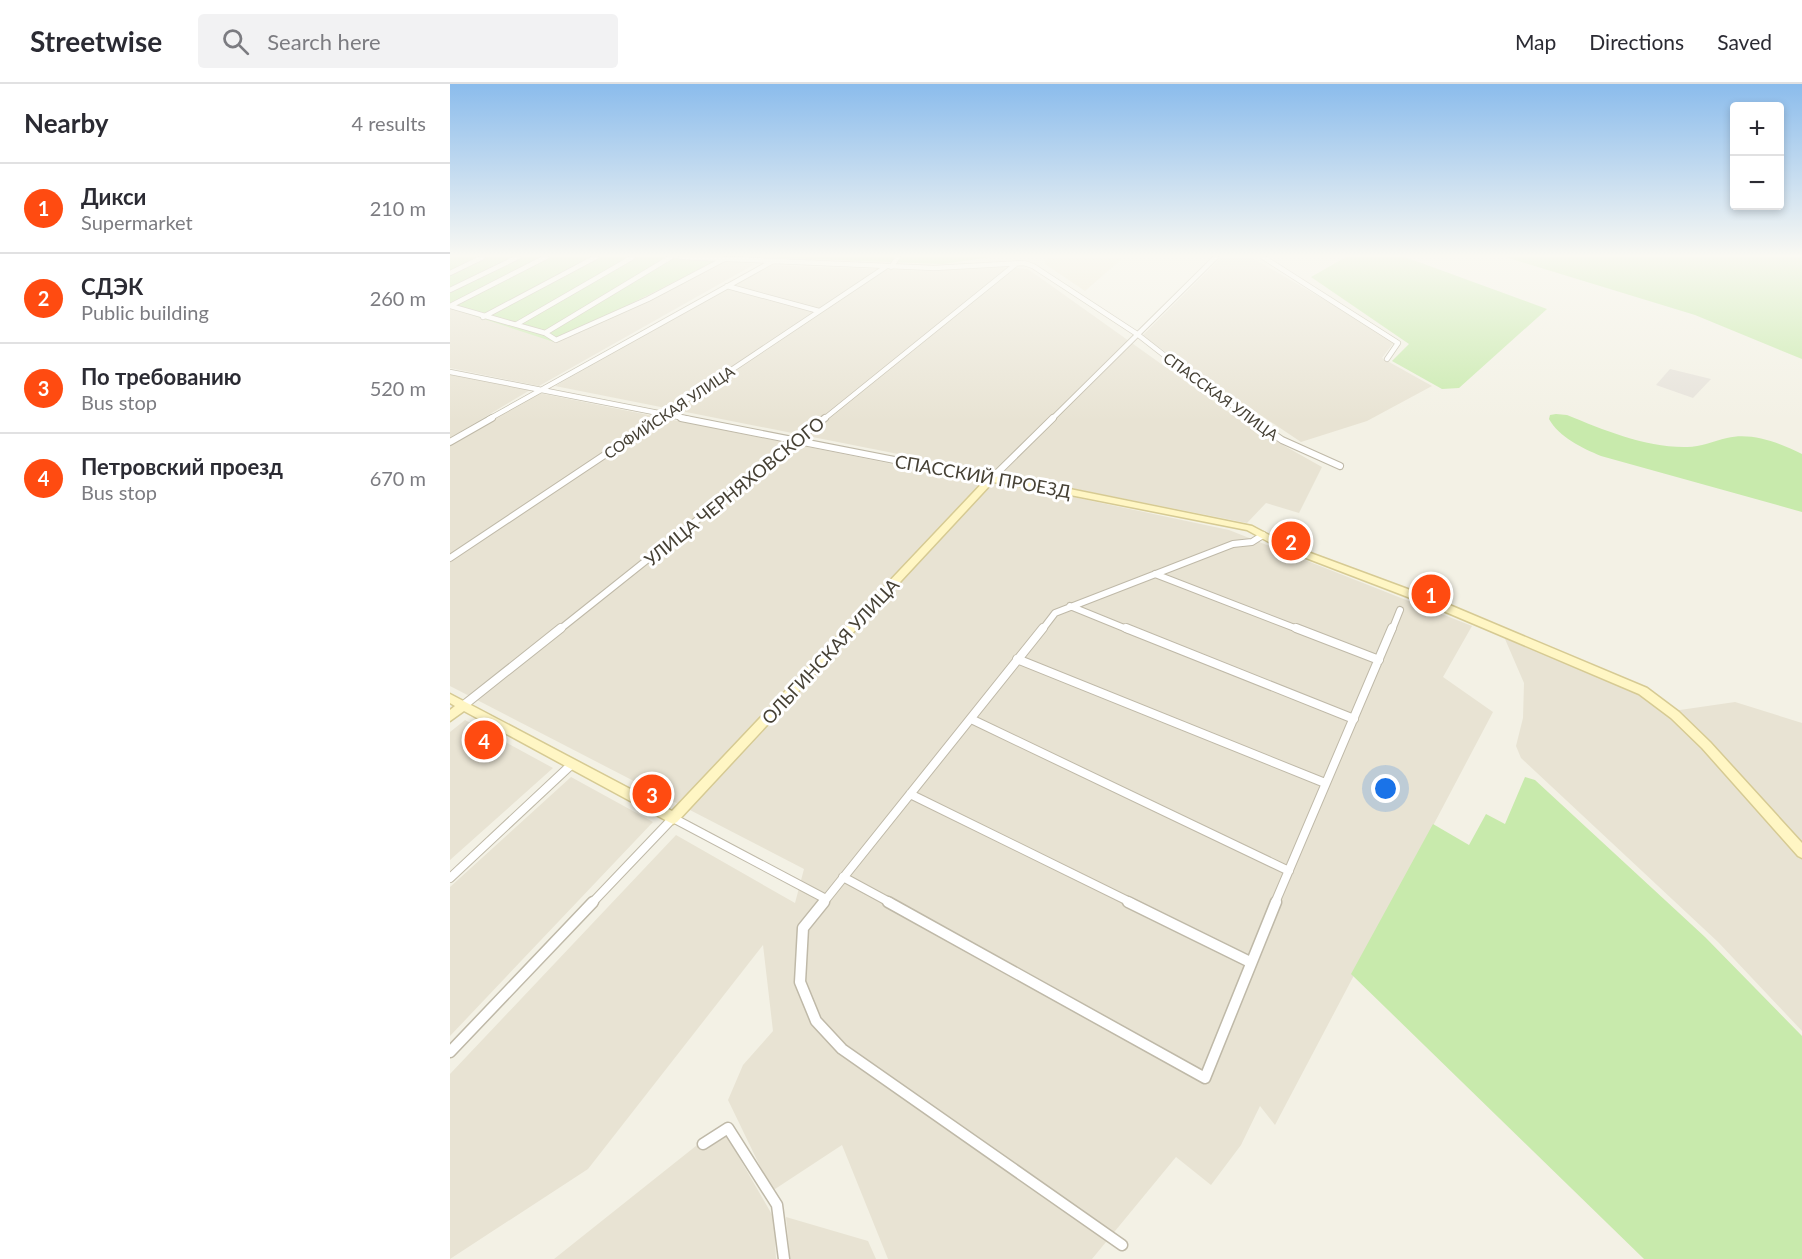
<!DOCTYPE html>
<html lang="en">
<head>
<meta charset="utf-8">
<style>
  :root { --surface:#fff; --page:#f2f2f3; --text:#2b2b33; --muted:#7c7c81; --line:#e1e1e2; --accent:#ff4b11 }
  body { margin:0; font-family:Lato,sans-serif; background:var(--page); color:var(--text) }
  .controls { position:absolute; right:18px; top:18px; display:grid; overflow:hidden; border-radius:6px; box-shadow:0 3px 9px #0003 }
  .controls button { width:54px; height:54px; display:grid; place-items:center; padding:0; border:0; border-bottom:2px solid var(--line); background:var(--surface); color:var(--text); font:30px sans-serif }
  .you { position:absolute; left:936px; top:705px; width:21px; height:21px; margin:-15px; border:4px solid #fff; border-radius:50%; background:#1a73e8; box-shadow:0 0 0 9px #1a73e833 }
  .badge { display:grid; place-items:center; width:39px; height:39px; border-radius:50%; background:var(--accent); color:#fff; font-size:20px; font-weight:700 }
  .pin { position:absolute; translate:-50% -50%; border:3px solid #fff; box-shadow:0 2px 6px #0006 }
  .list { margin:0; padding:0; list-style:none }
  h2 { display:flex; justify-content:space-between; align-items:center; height:78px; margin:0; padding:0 24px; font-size:26px }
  h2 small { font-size:20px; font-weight:400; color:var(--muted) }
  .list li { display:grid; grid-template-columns:39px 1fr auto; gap:18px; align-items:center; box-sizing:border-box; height:90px; padding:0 24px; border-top:2px solid var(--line) }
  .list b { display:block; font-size:22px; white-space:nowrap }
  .list p { margin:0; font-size:20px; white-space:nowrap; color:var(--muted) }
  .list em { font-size:20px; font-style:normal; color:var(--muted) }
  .icon { flex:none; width:33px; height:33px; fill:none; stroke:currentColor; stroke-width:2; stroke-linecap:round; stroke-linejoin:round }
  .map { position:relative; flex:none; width:1352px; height:1175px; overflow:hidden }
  header { display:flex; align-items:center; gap:36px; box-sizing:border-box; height:84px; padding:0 30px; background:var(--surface); border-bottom:2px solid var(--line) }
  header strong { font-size:28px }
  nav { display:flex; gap:33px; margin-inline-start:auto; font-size:21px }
  .search { width:420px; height:54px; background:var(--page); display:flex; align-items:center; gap:15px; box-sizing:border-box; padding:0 21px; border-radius:6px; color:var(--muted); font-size:22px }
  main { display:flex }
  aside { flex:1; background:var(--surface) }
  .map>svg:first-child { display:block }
</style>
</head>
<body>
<header>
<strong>Streetwise</strong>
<div class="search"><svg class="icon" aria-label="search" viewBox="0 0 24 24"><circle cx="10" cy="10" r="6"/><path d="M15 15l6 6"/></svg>Search here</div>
<nav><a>Map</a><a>Directions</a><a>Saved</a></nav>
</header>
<main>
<aside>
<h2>Nearby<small>4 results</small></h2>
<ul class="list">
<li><span class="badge">1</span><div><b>Дикси</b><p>Supermarket</p></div><em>210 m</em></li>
<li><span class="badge">2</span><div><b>СДЭК</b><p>Public building</p></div><em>260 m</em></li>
<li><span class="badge">3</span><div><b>По требованию</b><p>Bus stop</p></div><em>520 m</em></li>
<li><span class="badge">4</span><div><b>Петровский проезд</b><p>Bus stop</p></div><em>670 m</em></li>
</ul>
</aside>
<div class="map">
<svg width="1352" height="1175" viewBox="0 0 1352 1175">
  <rect width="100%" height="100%" fill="#f3f1e5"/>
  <!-- residential -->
  <path fill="#e8e3d3" d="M772 173H801L945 257 932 274 982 302 917 337 851 358 692 252Z
    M268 176 305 180 89 302 0 284V224L104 257Z
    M314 181 479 187 551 183 578 185 794 339 872 383 849 429 816 419 797 439 105 302Z
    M0 290 80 306 0 354Z
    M89 309 527 397 604 409 779 446 1022 542 993 593 1043 628 825 1041 810 1022 791 1061 761 1101 726 1073 642 1175H438L392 1061 322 1107 278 1016 293 981 323 947 313 861 138 1085 0 1175V990L226 751 345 819 354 785 0 602V361Z
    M1060 554 1186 609 1216 628 1285 618 1352 639V947L1268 858 1071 674 1066 662 1073 634 1074 599 1055 555Z
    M15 636 103 684 0 776V648Z
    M121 693 203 738 0 952V803Z
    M271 1042 324 1134 326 1175H104Z
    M336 1133 418 1157 426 1175H340Z"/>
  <!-- industrial -->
  <path fill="#e6e2da" d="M1220 285 1261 295 1243 314 1206 301Z"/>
  <!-- education -->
  <path fill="#ede7cf" d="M604 173H674L635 207 595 180V176Z"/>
  <!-- green -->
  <path fill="#c8eaac" d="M0 173H212L268 176 104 258 0 224Z
    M306 173H542L493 180Z
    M896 173H955L1097 225 1009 304 992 305 942 277 959 260 861 193Z
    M1055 173H1352V275L1245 231Z
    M1106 330 1117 331C1154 346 1196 364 1237 363 1251 363 1263 357 1277 354 1302 348 1330 359 1352 370V428L1151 372C1132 364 1109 353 1099 335L1100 331Z
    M1075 693 1085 696 1255 853 1352 952V1175H1194L901 890 983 740 1019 761 1036 730 1055 740Z"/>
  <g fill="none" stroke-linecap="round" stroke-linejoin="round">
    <defs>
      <path id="street-far3" d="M231 173 484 184 574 179 583 182 687 250 755 303 802 335
        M813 173 948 259 937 275
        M441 183 448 173
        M0 189 33 173
        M277 202 369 227
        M0 206 68 173
        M0 222 95 249 106 256 198 215 274 175
        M0 222 96 173
        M33 233 146 173
        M67 240 183 173
        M95 249 221 173
        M0 288 239 335
        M39 335 323 177
        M208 335 437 182
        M374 335 566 180
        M602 335 766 173"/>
      <path id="street-far2" d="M231 334 541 395 603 334
        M800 334 832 356 890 382
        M0 358 42 334
        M0 474 210 334
        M705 490 850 546
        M620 522 679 546
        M109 546 375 334
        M592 546 605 529 783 460 802 458 813 451
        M942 546 950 526"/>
      <path id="street-far1" d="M676 544 904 635
        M846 544 929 576
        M567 575 875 699
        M14 621 111 544
        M521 635 839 787
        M460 710 682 819
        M393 793 441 819
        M0 794 122 680
        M142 819 223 734 376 815
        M373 819 593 544
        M825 819 942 544"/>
      <path id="street" d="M374 818 353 844 350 898 366 937 392 965 672 1161
        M438 818 755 994 826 818
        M678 818 800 878
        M0 968 143 818
        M253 1060 278 1044 327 1121 334 1175"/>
      <path id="secondary" d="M541 392 600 401 802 442 836 460 990 517 1197 604 1229 628 1260 658 1352 759V774L1348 772 1252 664 1221 634 1189 610 984 523 830 464 797 446 600 407 543 398 227 738 223 740 219 738 14 627 0 637V626L5 622 0 619V610L222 727 538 393Z"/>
    </defs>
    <!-- street-far3 casing -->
    <use href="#street-far3" stroke="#bfb9a8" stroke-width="6"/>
    <!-- street-far2 casing -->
    <use href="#street-far2" stroke="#bfb9a8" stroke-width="8"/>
    <!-- street-far1 casing -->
    <use href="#street-far1" stroke="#bfb9a8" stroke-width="10"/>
    <!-- street casing -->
    <use href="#street" stroke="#bfb9a8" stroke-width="13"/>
    <!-- secondary casing -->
    <use href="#secondary" stroke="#d6ca93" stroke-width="3"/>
    <!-- street-far3 -->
    <use href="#street-far3" stroke="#fff" stroke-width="4.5"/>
    <!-- street-far2 -->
    <use href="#street-far2" stroke="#fff" stroke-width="6"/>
    <!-- street-far1 -->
    <use href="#street-far1" stroke="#fff" stroke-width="8"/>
    <!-- street -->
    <use href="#street" stroke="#fff" stroke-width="10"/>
    <!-- secondary -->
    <use href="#secondary" fill="#fff6c4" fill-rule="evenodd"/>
  </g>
  <!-- sky -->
  <linearGradient id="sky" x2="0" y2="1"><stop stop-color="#8bbcec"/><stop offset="0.51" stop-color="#faf9f3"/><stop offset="1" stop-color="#faf9f3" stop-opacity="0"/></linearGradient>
  <rect width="1352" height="337" fill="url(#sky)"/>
  <g text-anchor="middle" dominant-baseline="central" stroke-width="6" stroke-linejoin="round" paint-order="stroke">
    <!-- far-street labels -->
    <g font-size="15" fill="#464135" stroke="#fff">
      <text transform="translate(771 312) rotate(36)">СПАССКАЯ УЛИЦА</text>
      <text transform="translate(219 328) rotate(-34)">СОФИЙСКАЯ УЛИЦА</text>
    </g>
    <!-- street labels -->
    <g font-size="18" fill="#464135" stroke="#fff">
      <text transform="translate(533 392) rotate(10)">СПАССКИЙ ПРОЕЗД</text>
      <text transform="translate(284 407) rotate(-39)">УЛИЦА ЧЕРНЯХОВСКОГО</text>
      <text transform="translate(380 567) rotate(-47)">ОЛЬГИНСКАЯ УЛИЦА</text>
    </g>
  </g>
</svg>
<div class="controls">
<button>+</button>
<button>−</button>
</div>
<div class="you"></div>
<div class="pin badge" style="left:981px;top:510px">1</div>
<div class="pin badge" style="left:841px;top:457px">2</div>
<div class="pin badge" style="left:202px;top:710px">3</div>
<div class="pin badge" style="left:34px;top:656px">4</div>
</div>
</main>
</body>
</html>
